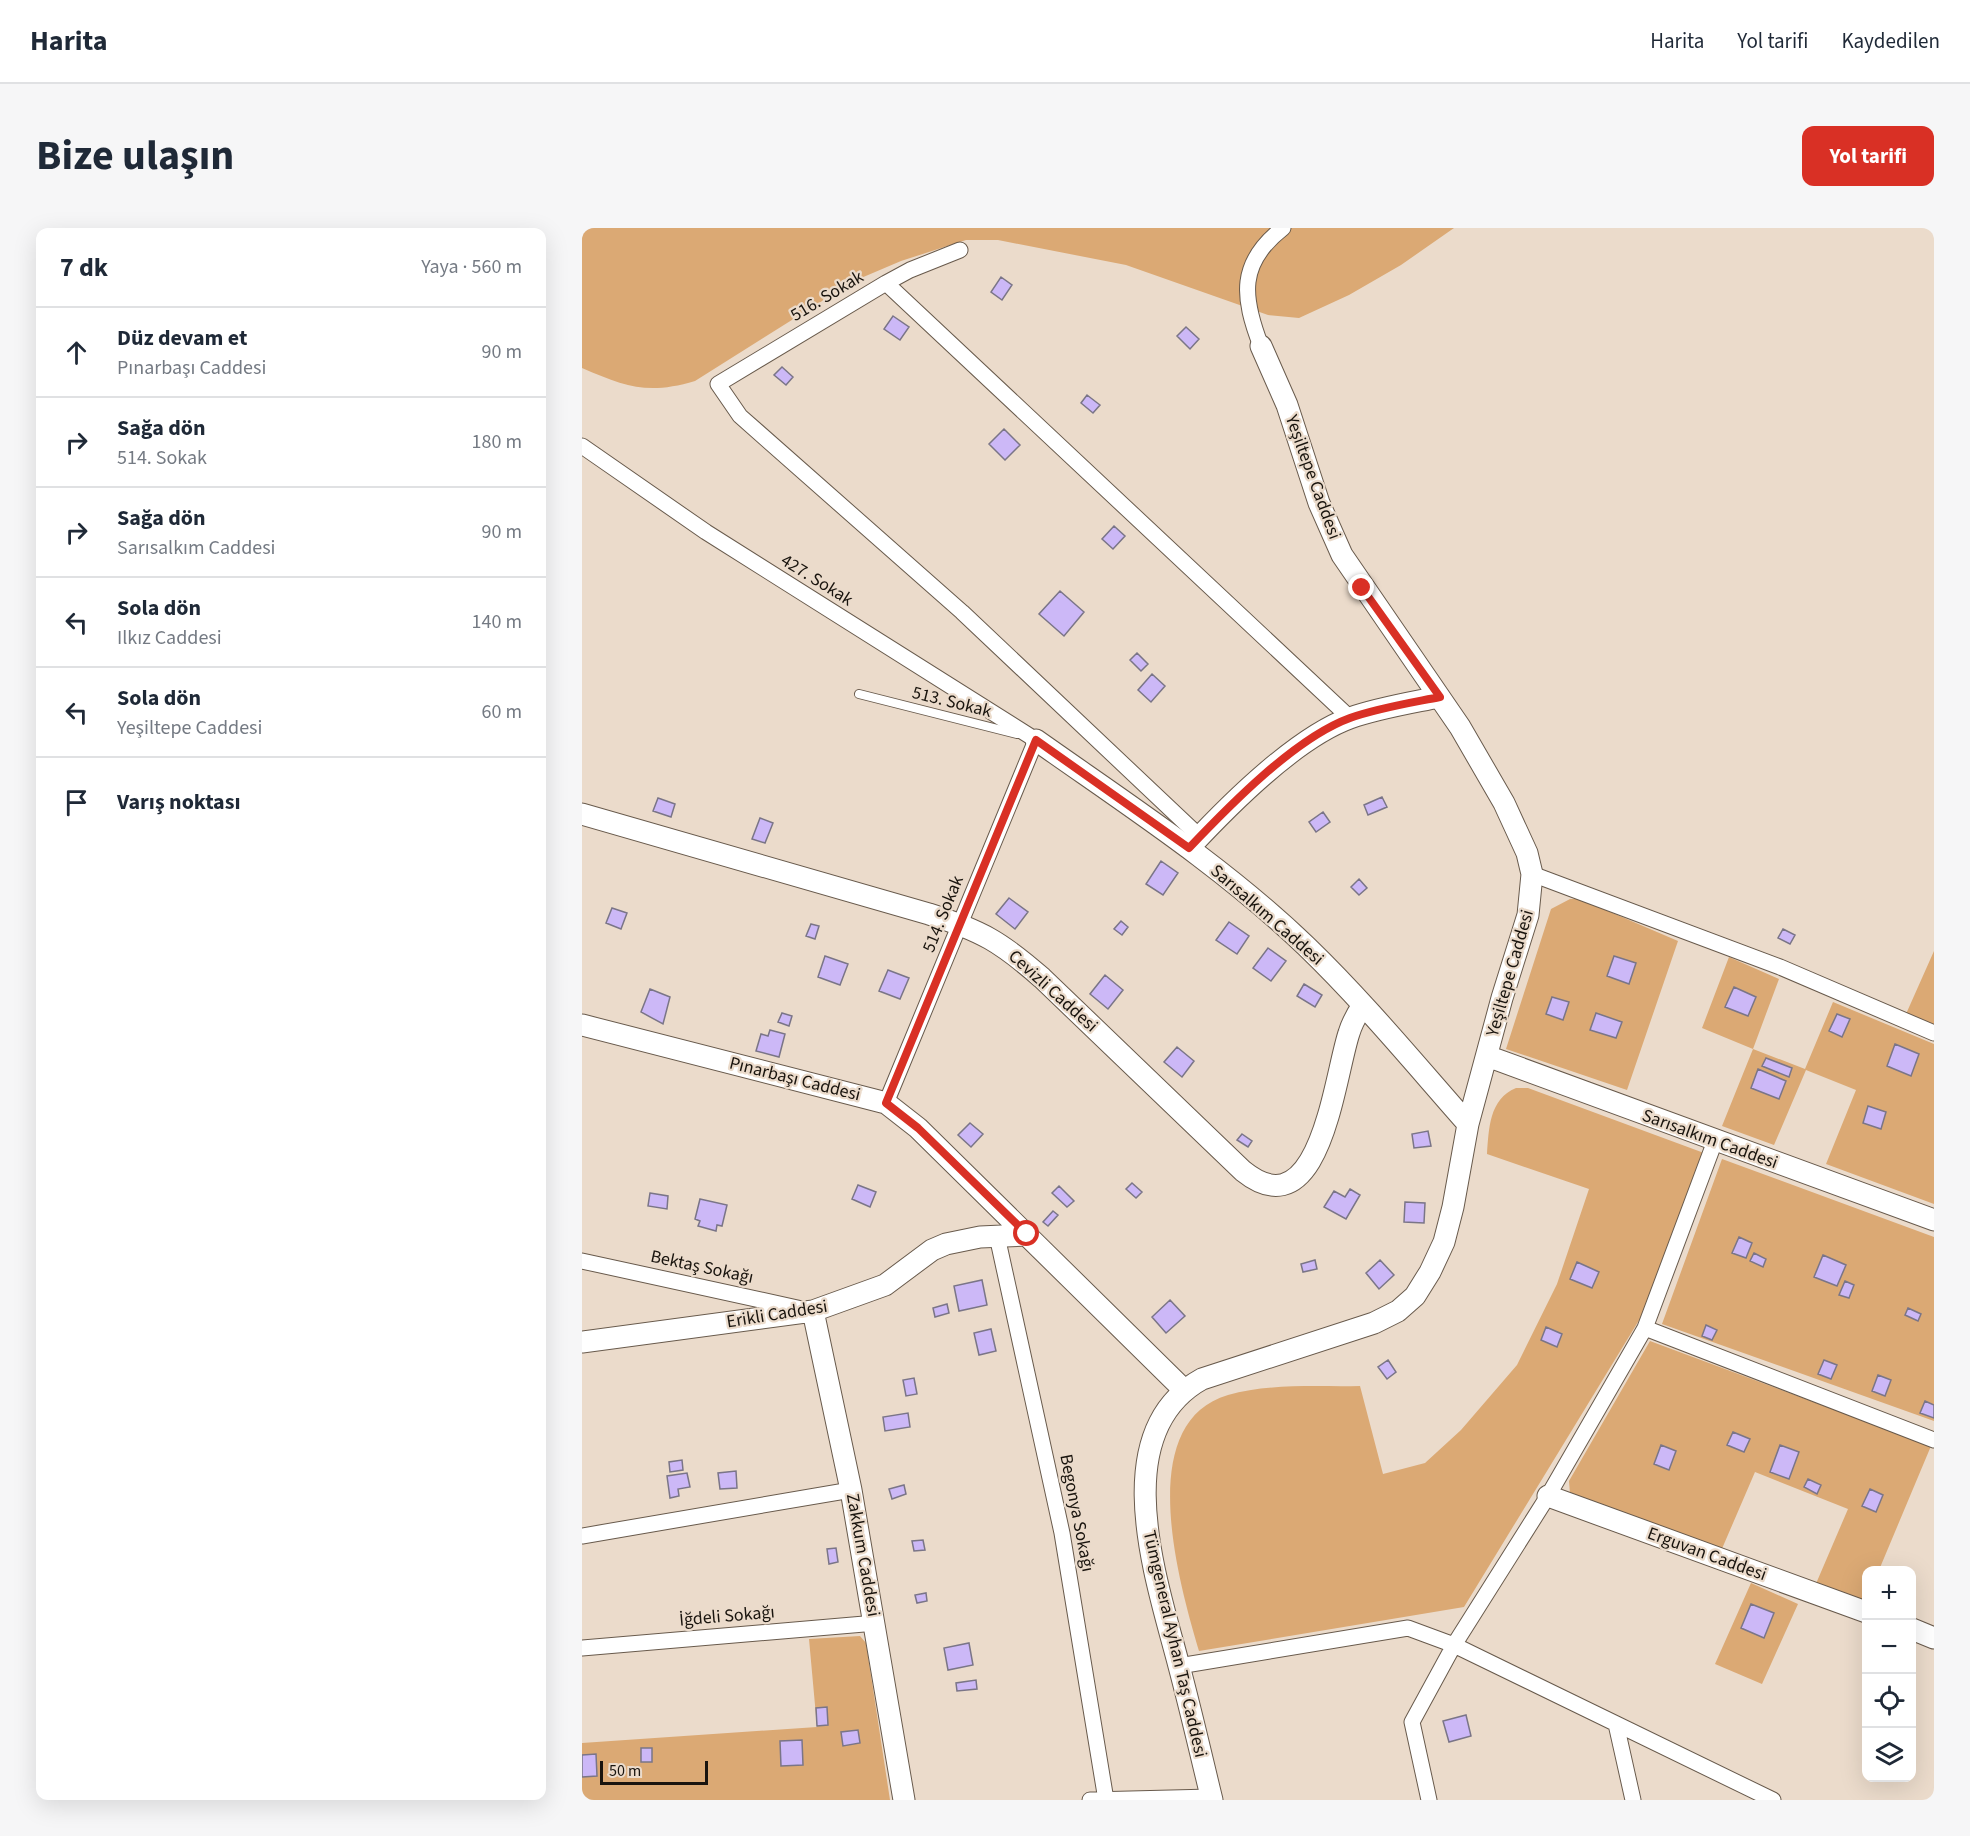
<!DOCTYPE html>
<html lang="tr">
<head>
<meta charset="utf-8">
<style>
  :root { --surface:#fff; --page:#f6f6f7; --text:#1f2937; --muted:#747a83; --line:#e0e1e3; --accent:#d93025 }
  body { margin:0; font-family:"Source Sans 3",sans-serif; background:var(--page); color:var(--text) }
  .controls { position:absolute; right:18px; bottom:18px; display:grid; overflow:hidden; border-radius:12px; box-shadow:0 6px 24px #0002 }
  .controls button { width:54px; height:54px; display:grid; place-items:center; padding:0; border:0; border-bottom:2px solid var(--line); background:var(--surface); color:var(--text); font:30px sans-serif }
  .scale { position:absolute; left:18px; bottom:15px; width:108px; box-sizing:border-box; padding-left:6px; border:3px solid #19140e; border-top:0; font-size:16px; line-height:21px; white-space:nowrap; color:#19140e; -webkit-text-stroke:4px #ebdbcb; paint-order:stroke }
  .stop { position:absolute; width:18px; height:18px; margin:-14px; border:4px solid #d93025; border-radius:50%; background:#fff }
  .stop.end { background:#d93025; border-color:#fff; box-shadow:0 2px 6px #0008 }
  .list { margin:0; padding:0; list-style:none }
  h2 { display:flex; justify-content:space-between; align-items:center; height:78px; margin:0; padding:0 24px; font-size:26px }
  h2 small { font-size:20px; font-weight:400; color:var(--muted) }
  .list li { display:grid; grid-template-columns:39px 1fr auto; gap:18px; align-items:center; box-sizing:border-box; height:90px; padding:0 24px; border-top:2px solid var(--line) }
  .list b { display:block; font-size:22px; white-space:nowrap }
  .list p { margin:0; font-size:20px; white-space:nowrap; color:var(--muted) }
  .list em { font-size:20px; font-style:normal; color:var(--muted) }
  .icon { flex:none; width:33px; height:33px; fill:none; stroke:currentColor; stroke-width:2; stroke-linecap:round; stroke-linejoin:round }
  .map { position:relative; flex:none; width:1352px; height:1572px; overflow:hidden; border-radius:12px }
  header { display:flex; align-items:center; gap:36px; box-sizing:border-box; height:84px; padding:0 30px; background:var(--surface); border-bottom:2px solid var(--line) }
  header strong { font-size:28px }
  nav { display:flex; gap:33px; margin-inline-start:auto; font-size:21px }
  .intro { display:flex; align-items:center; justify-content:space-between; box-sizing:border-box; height:144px; padding:0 36px }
  h1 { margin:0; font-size:42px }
  .button { padding:15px 27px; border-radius:12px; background:var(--accent); color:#fff; font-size:21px; font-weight:700 }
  main { display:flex; gap:36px; padding:0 36px }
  aside { flex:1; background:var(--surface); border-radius:12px; box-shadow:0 6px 24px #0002 }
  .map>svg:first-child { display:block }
</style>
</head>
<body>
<header>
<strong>Harita</strong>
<nav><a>Harita</a><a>Yol tarifi</a><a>Kaydedilen</a></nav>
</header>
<div class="intro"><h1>Bize ulaşın</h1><a class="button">Yol tarifi</a></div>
<main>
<aside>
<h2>7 dk<small>Yaya · 560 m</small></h2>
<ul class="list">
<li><svg class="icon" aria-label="ahead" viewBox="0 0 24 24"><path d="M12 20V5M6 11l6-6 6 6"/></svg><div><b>Düz devam et</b><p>Pınarbaşı Caddesi</p></div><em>90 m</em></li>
<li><svg class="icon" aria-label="right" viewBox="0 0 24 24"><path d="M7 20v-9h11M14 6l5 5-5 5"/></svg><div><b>Sağa dön</b><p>514. Sokak</p></div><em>180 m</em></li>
<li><svg class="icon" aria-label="right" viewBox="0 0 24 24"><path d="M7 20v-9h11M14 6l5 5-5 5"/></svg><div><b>Sağa dön</b><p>Sarısalkım Caddesi</p></div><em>90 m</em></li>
<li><svg class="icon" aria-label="left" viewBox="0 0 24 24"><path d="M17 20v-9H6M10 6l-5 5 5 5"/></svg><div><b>Sola dön</b><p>Ilkız Caddesi</p></div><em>140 m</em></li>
<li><svg class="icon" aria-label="left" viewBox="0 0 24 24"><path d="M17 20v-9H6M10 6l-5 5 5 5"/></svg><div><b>Sola dön</b><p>Yeşiltepe Caddesi</p></div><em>60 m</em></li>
<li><svg class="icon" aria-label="arrive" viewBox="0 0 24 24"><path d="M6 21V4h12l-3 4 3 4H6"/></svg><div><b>Varış noktası</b></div></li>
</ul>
</aside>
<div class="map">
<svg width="1352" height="1572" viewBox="0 0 1352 1572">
  <rect width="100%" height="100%" fill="#ebdbcb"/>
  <!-- green -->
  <path fill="#dba974" d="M0 0H872L819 37 767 67 717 90 686 87 544 37 416 12H384L319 33 272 53 113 153C66 167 44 159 0 140Z
    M988 671H998L1096 713 1045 862 924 821 969 681Z
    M1352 723V798L1324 786Z
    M1147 729 1197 751 1171 821 1223 841 1251 774 1352 816V976L1244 936 1274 862 1224 842 1192 917 1140 898 1171 821 1120 800Z
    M934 860H946L1122 925 1059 1089 882 1379 617 1423C598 1358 550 1195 646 1167 687 1155 735 1159 778 1158L801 1246 843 1235 879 1202 935 1137 975 1056 1007 961 905 926C907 901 907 871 934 860Z
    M1140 931 1352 1009V1193L1080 1096Z
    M1068 1113 1349 1218 1297 1342H1284V1373L1233 1358 1266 1281 1173 1244 1139 1323 988 1266 987 1253Z
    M1169 1355 1216 1376 1180 1456 1133 1436Z
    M278 1408 284 1415 308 1572H0V1515L235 1499 227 1411Z"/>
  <!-- building -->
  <path fill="#ccb8f7" stroke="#7a7587" stroke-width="1.5" d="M419 49 430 57 420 72 409 64Z
    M311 88 327 99 318 112 302 101Z
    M604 99 617 111 608 121 595 108Z
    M200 139 211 149 204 157 192 147Z
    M505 167 518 177 511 185 499 175Z
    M422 201 438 217 423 232 407 216Z
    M532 298 543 308 531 321 520 311Z
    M478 363 502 384 482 408 457 386Z
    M555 425 566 436 559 443 548 432Z
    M570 446 583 458 569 474 556 462Z
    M800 569 805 579 786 587 782 577Z
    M76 570 93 576 89 589 71 583Z
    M741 584 748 594 734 604 727 594Z
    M178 590 191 595 183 615 170 611Z
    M579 633 596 645 581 667 564 656Z
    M777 651 785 660 777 667 769 659Z
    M427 670 446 684 433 701 414 686Z
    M30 680 45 685 39 701 24 695Z
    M539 693 546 699 540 707 532 701Z
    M647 694 667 708 655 726 634 712Z
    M229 696 237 698 233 711 224 708Z
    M1201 701 1213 707 1208 716 1196 710Z
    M686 720 704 733 689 753 671 740Z
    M243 728 266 736 258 757 236 749Z
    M1032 728 1054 735 1047 756 1025 748Z
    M306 742 327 750 318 771 297 763Z
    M523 747 541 762 526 781 508 766Z
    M722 756 740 767 733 779 715 768Z
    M1152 759 1174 769 1166 788 1143 779Z
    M68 761 88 769 81 796 59 784Z
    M970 769 987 774 981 792 964 786Z
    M200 785 210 788 207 798 196 794Z
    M1014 785 1040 794 1034 810 1008 802Z
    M1255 786 1268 791 1260 809 1247 803Z
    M188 802 203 806 197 829 174 823 179 806 186 808Z
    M1313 816 1337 826 1329 848 1305 838Z
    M595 819 612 833 600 849 582 834Z
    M1184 830 1210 840 1207 849 1180 838Z
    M1176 841 1204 853 1197 871 1169 860Z
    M1286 878 1304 884 1299 901 1281 895Z
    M388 895 401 906 389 919 376 907Z
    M846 903 849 918 832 920 830 906Z
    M660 906 670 913 666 919 655 912Z
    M550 955 560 964 554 970 544 961Z
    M276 957 294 964 288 979 270 971Z
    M477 958 492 973 485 979 470 965Z
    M768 961 778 967 764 991 742 979 752 963 763 969Z
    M68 965 86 968 85 981 66 978Z
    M118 971 145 977 140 998 135 997 134 1003 116 998 118 993 113 991Z
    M823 974 843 975 842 995 822 994Z
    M471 983 476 987 466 998 461 994Z
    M1157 1009 1170 1015 1164 1030 1150 1025Z
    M1172 1025 1184 1031 1181 1039 1168 1033Z
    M1241 1027 1264 1037 1255 1058 1232 1049Z
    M733 1032 735 1041 721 1044 719 1036Z
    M798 1032 812 1047 797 1061 784 1045Z
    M995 1034 1017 1044 1010 1060 988 1051Z
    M400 1052 405 1077 377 1083 372 1058Z
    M1263 1053 1272 1057 1267 1070 1257 1067Z
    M588 1072 603 1088 584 1105 570 1089Z
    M365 1076 367 1085 353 1089 351 1080Z
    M1326 1080 1339 1086 1336 1093 1323 1087Z
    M1124 1097 1135 1102 1130 1112 1120 1108Z
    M964 1099 980 1106 975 1119 959 1112Z
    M409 1101 414 1123 397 1127 392 1105Z
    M806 1132 814 1144 805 1151 796 1139Z
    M1242 1132 1255 1137 1249 1151 1236 1146Z
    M1296 1147 1309 1152 1303 1168 1290 1163Z
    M332 1150 335 1166 324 1168 321 1152Z
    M1343 1173 1352 1177V1190L1338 1185Z
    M326 1185 328 1199 303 1203 301 1189Z
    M1151 1204 1168 1211 1162 1224 1145 1217Z
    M1079 1217 1094 1223 1087 1242 1072 1236Z
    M1198 1217 1217 1224 1207 1251 1188 1244Z
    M100 1232 101 1242 88 1244 87 1234Z
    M154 1243 155 1260 138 1261 136 1245Z
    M105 1245 108 1259 96 1261 97 1268 88 1270 85 1248Z
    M1226 1251 1239 1257 1235 1266 1222 1259Z
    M322 1257 324 1266 310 1271 307 1261Z
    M1288 1261 1301 1267 1294 1284 1280 1278Z
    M341 1312 343 1322 332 1323 330 1313Z
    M254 1320 256 1334 247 1336 245 1321Z
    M344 1365 345 1373 335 1375 333 1367Z
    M1169 1376 1192 1385 1182 1410 1159 1400Z
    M387 1415 391 1437 366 1442 362 1420Z
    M394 1452 395 1461 375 1463 374 1455Z
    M245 1479 246 1497 235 1498 234 1480Z
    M884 1487 889 1508 867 1514 861 1493Z
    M276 1502 278 1515 261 1518 259 1504Z
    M220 1512 221 1537 199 1538 198 1513Z
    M59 1520H70V1534H59Z
    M14 1526 15 1548 0 1549V1527Z"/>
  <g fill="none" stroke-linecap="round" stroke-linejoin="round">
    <defs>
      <path id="lane" d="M277 466 435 506"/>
      <path id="street" d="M378 22 328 42 304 55 136 156 158 188 380 384 618 609
        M304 55 768 490
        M679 118C660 69 656 35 701 0
        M0 218 124 304 454 512 304 875
        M950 646 1198 739 1352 805
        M415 1008 480 1305 524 1572
        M0 1033 220 1081
        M1063 1100 1352 1212
        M0 1308 269 1262
        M0 1420 294 1395
        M597 1438 826 1400 872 1417 1191 1572
        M1034 1496 1051 1572
        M508 1572 629 1569
        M847 1572 830 1494 872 1417 966 1268 1063 1100 1133 913"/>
      <path id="secondary" d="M454 512C546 577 642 639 724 718 782 774 833 836 886 896
        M0 586 347 686C400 703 419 714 460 750L661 943C738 1005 752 850 767 805 770 795 775 786 781 777
        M607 620C646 578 713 510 768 490 796 480 828 475 857 469
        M0 797 304 875 336 900 601 1161
        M905 828 1352 992
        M231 1083 269 1262 322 1572
        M0 1114 231 1083 303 1057 350 1022 364 1016 398 1009 445 1007
        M966 1268 1284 1384
        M1330 1401 1352 1410
        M630 1572C619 1527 609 1483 597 1438 576 1356 522 1205 620 1151L792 1095 816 1083 833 1068 848 1044 862 1014 871 979 886 896 920 770 946 687 950 646 945 625 922 575 878 499 760 327 737 275 705 177 679 118"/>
    </defs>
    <!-- lane casing -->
    <use href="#lane" stroke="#685a4c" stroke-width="10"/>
    <!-- street casing -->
    <use href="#street" stroke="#685a4c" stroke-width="17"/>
    <!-- secondary casing -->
    <use href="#secondary" stroke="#685a4c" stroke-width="23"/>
    <!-- lane -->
    <use href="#lane" stroke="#fff" stroke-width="8"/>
    <!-- street -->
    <use href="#street" stroke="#fff" stroke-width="15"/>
    <!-- secondary -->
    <use href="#secondary" stroke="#fff" stroke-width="21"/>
  </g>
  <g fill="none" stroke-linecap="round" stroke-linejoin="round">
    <!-- route -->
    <path stroke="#d93025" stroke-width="8" d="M445 1006 336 900 304 875 454 512 607 620C647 578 713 510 768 490 796 480 828 475 858 469L780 360"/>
  </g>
  <g text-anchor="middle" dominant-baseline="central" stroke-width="4.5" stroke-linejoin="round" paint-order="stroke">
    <!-- street labels -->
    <g font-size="18" fill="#19140e" stroke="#ebdbcb">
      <text transform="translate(245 68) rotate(-31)">516. Sokak</text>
      <text transform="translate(731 249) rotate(70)">Yeşiltepe Caddesi</text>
      <text transform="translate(235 352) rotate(32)">427. Sokak</text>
      <text transform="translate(370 474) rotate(14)">513. Sokak</text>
      <text transform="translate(361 686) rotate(-68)">514. Sokak</text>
      <text transform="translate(685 687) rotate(41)">Sarısalkım Caddesi</text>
      <text transform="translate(928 745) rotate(-74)">Yeşiltepe Caddesi</text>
      <text transform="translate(471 763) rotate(42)">Cevizli Caddesi</text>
      <text transform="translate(213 851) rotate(14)">Pınarbaşı Caddesi</text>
      <text transform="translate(1128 911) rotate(20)">Sarısalkım Caddesi</text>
      <text transform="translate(120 1039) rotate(12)">Bektaş Sokağı</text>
      <text transform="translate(195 1086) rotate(-9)">Erikli Caddesi</text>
      <text transform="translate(495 1285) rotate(79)">Begonya Sokağı</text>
      <text transform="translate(1125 1326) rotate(20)">Erguvan Caddesi</text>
      <text transform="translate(281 1327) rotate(80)">Zakkum Caddesi</text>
      <text transform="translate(145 1388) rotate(-5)">İğdeli Sokağı</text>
      <text transform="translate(593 1416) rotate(77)">Tümgeneral Ayhan Taş Caddesi</text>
    </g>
  </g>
</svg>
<div class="controls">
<button>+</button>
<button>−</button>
<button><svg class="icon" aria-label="locate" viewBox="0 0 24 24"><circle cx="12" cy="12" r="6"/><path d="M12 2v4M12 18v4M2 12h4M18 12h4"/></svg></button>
<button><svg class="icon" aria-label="layers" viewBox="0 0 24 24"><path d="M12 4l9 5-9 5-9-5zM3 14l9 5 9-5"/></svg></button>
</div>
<div class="scale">50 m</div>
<div class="stop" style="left:445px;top:1006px"></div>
<div class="stop end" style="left:780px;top:360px"></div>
</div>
</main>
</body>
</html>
